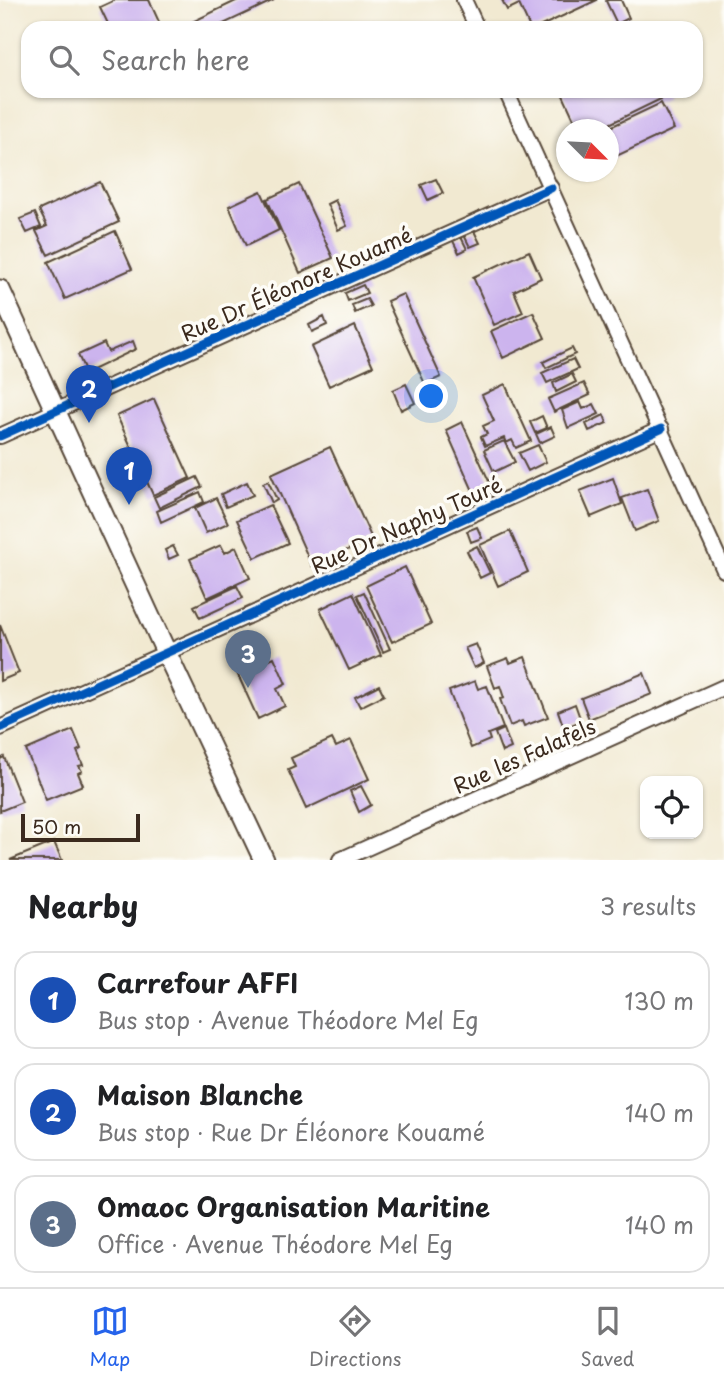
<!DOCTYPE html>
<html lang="en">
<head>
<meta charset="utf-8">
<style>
  :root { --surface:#fff; --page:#f6f6f6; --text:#202124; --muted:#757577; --line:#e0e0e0; --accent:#2563eb }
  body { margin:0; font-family:"Playpen Sans",sans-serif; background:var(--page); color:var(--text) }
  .controls { position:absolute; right:21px; bottom:21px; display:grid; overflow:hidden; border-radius:14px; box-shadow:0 2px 5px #0004 }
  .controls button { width:63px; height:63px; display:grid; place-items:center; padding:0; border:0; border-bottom:2px solid var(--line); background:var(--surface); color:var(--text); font:35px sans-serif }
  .compass { position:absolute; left:556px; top:119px; width:63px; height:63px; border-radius:50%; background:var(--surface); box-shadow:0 2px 5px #0004; rotate:114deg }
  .scale { position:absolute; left:21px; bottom:18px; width:119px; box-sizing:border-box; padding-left:7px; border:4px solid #3b2a1e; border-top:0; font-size:19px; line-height:24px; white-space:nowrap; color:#3b2a1e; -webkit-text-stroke:5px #fdfcf7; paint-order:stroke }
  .you { position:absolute; left:432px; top:397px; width:24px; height:24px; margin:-18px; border:5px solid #fff; border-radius:50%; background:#1a73e8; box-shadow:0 0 0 10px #1a73e833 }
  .badge { display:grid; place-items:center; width:46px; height:46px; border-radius:50%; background:var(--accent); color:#fff; font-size:23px; font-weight:700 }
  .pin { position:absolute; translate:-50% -58px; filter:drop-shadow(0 2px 4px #0008) }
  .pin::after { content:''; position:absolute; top:37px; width:24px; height:21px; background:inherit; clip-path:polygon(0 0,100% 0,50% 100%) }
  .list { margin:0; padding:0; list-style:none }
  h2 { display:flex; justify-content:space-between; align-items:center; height:91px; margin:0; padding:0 28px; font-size:30px }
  h2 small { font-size:23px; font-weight:400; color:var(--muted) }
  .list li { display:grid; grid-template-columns:46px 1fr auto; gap:21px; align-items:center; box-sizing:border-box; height:98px; margin:0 14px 14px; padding:0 14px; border:2px solid var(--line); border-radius:21px }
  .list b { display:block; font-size:26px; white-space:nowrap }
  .list p { margin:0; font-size:23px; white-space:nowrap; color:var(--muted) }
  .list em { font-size:23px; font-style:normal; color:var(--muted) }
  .icon { flex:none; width:38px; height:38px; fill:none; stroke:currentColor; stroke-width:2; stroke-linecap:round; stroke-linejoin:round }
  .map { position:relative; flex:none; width:724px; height:860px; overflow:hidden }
  .search { position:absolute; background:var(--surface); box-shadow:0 2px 5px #0004; left:21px; right:21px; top:21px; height:77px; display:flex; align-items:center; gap:18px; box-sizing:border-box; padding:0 24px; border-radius:21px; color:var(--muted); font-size:26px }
  .sheet { height:427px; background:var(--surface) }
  nav { display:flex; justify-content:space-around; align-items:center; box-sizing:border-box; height:98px; border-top:2px solid var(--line); background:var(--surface); font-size:19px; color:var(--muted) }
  nav a { display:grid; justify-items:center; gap:4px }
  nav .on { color:var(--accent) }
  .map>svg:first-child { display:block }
</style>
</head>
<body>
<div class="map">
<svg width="724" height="860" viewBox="0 0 724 860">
  <rect width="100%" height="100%" fill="#fdfcf7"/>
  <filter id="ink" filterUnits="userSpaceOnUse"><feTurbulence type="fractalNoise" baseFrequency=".0143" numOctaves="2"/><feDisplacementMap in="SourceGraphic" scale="14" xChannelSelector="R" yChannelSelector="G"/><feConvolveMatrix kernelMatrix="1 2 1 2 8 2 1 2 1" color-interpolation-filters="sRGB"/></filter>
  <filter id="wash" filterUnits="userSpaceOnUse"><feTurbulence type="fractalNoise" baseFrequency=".00686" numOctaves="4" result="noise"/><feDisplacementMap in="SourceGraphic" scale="28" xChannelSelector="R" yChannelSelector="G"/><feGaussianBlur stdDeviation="1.57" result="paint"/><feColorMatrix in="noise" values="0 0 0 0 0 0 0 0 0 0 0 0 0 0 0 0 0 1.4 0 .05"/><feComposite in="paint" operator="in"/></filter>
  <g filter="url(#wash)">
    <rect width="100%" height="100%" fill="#f1e9d1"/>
    <g id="blocks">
      <!-- building -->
      <path fill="#ccb4ee" d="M115 0H149L160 24 152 28H110L100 7Z
        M238 0H274L215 28H192L190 23Z
        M502 0H597L537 28H530L519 4 507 10Z
        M608 0H621L629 18 617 24 606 1Z
        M561 91H665L667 96 597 130H579Z
        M661 103 674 129 608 160V130H604Z
        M436 179 443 193 428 200 421 185Z
        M100 182 119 222 48 255 36 231 47 226 39 210Z
        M299 184 333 258 300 273 267 199Z
        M261 191 279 230 246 246 229 206Z
        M335 200 347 226 338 230 327 204Z
        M35 213 41 227 27 233 20 219Z
        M115 231 132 269 65 299 48 262Z
        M474 231 480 243 470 247 464 235Z
        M461 237 467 249 459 253 453 241Z
        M529 251 541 278 514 291 523 312 494 325 473 277Z
        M363 285 367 293 348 301 345 293Z
        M403 294 441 377 425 384 387 301Z
        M367 299 371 306 355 313 352 305Z
        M533 312 545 338 503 358 491 331Z
        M324 317 327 325 312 332 309 325Z
        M355 326 373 366 329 386 311 347Z
        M133 341 136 349 86 373 78 355 104 343 108 352Z
        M572 348 575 354 546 368 543 362Z
        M573 359 578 369 547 383 542 373Z
        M572 374 576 382 556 392 553 383Z
        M584 383 590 395 554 412 548 399Z
        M406 384 415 403 401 410 393 390Z
        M505 384 531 441 516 448 512 440 506 443 504 438 485 446 481 437 487 434 483 426 494 421 482 395Z
        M154 399 190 478 153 495 117 416Z
        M580 402 583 409 594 404 599 414 568 428 562 410Z
        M604 415 607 423 589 431 586 424Z
        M542 416 547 428 535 433 530 422Z
        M462 422 494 492 477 500 446 430Z
        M551 427 555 436 540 443 536 434Z
        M504 441 515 462 494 472 484 450Z
        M538 445 546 462 528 471 519 453Z
        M330 447 372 539 312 566 271 474Z
        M197 477 202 487 159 508 154 497Z
        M613 478 622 504 591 517 580 491Z
        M268 481 277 500 272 503 263 483Z
        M247 482 253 495 226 507 221 494Z
        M647 489 659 521 635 531 622 498Z
        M200 492 204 502 161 522 157 511Z
        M216 498 228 523 206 533 195 508Z
        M270 505 288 543 255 558 237 520Z
        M477 527 482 538 471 542 467 531Z
        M510 531 528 572 498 586 480 545Z
        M221 545 225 553 236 547 250 578 207 598 190 559Z
        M173 546 178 555 169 559 165 550Z
        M477 546 490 573 480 578 467 551Z
        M405 567 431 624 392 642 366 586Z
        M237 586 243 598 200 618 194 606Z
        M364 592 390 649 383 652 357 595Z
        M353 593 381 655 349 670 320 609Z
        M0 625 19 673 0 681Z
        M476 644 484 663 474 668 465 648Z
        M255 651 261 663 274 657 286 684 277 689 285 706 258 719 232 662Z
        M525 657 548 717 524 726 522 721 510 726 500 699 504 698 500 686 495 688 487 666 508 658 510 663Z
        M644 673 652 694 589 719 581 698Z
        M475 681 478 689 487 686 503 728 488 734 490 740 471 748 449 691Z
        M379 685 384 695 360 707 355 697Z
        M575 704 581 721 564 728 558 711Z
        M504 729 511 748 502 752 495 733Z
        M73 730 81 749 77 751 83 765 79 766 82 771 78 773 83 785 46 800 26 750Z
        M332 739 336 747 351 740 369 779 306 809 288 770 295 767 291 758Z
        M4 757 22 802 0 811V759Z
        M361 786 371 805 359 812 350 791Z
        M54 842 62 860H10Z"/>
    </g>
  </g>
  <g filter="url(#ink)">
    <use href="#blocks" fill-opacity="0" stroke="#564739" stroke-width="2"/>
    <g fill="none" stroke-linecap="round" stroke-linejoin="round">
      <defs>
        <path id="minor" d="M464 0 477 28
          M506 91 724 570
          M0 436 551 188
          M0 728 661 429
          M340 860 724 687"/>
        <path id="secondary" d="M0 290 166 652 264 860"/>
      </defs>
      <!-- minor casing -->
      <use href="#minor" stroke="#564739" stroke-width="18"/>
      <!-- secondary casing -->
      <use href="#secondary" stroke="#564739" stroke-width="23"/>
      <!-- minor -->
      <use href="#minor" stroke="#fff" stroke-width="14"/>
      <!-- secondary -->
      <use href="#secondary" stroke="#fff" stroke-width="19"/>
      <defs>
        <path id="cycleway" d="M0 436 551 188
          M0 728 661 429"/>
      </defs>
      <!-- cycleway casing -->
      <use href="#cycleway" stroke="#fdfcf7" stroke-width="13"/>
      <!-- cycleway -->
      <use href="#cycleway" stroke="#0057b8" stroke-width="9"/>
    </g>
  </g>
  <g text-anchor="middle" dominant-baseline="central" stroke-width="7" stroke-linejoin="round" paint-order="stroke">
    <!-- street labels -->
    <g font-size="21" fill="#3b2a1e" stroke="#fdfcf7">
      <text transform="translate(296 283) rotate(-24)">Rue Dr Éléonore Kouamé</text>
      <text transform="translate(406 524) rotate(-24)">Rue Dr Naphy Touré</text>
      <text transform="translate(524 755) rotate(-24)">Rue les Falafels</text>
    </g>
  </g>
</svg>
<div class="controls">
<button><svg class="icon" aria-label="locate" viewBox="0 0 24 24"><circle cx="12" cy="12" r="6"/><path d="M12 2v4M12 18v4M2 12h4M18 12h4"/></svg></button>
</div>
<svg class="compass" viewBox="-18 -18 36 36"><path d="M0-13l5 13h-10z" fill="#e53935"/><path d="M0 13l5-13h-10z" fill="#757577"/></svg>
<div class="scale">50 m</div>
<div class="you"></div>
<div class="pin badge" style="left:129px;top:505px;background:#1a4fb4">1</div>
<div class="pin badge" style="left:89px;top:423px;background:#1a4fb4">2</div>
<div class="pin badge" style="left:248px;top:688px;background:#5c6f8a">3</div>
<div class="search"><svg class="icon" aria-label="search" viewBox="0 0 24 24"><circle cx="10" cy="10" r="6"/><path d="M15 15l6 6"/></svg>Search here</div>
</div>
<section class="sheet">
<h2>Nearby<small>3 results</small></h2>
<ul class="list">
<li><span class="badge" style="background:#1a4fb4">1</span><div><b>Carrefour AFFI</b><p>Bus stop · Avenue Théodore Mel Eg</p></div><em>130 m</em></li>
<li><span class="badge" style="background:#1a4fb4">2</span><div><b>Maison Blanche</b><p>Bus stop · Rue Dr Éléonore Kouamé</p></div><em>140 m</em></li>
<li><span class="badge" style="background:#5c6f8a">3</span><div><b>Omaoc Organisation Maritine</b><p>Office · Avenue Théodore Mel Eg</p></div><em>140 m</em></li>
</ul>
</section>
<nav>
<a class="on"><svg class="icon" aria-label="map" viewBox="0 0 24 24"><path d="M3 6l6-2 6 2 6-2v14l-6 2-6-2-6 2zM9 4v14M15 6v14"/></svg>Map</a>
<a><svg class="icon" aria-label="directions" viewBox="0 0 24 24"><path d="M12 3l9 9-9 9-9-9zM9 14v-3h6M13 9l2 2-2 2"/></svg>Directions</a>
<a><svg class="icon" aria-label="saved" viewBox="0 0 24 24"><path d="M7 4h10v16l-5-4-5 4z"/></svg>Saved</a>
</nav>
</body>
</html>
